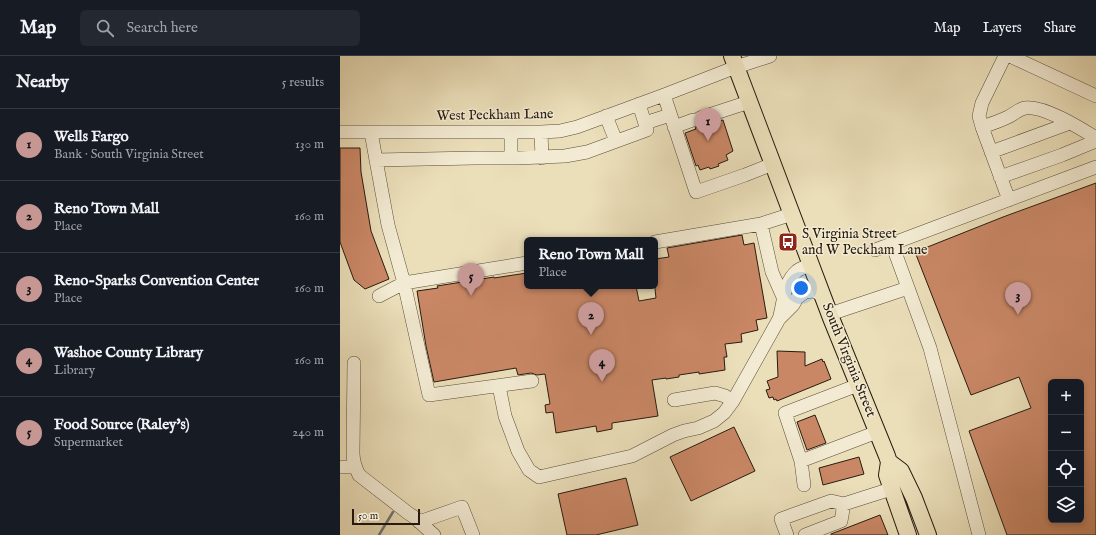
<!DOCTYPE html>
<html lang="en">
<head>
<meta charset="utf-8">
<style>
  :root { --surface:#171b24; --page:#242831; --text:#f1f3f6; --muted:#9ea1a6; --line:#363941; --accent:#c59692 }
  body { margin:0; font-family:"IM FELL English",serif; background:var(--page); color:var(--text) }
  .controls { position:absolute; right:12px; bottom:12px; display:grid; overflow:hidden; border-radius:6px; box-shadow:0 2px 6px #0003 }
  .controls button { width:36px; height:36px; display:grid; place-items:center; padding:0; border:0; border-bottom:1px solid var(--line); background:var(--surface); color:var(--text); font:20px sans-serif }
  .scale { position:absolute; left:12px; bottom:10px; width:68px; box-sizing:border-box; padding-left:4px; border:2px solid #271b0f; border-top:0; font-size:11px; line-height:14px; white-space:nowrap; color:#271b0f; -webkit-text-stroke:3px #f2ead2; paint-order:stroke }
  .you { position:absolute; left:461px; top:232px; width:14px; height:14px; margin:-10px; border:3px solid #fff; border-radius:50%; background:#1a73e8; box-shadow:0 0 0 6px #1a73e833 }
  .badge { display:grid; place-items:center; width:26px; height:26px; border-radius:50%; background:var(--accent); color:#111; font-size:13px; font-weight:700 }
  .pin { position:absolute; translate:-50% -33px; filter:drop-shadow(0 1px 2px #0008) }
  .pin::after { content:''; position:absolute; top:21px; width:14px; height:12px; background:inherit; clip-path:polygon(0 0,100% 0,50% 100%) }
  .popup { position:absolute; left:184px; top:181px; width:134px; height:52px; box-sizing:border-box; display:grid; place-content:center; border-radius:6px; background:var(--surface); filter:drop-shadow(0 1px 3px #0005); font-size:13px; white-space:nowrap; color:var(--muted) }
  .popup b { font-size:15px; color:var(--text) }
  .popup::after { content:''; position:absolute; left:50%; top:100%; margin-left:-8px; border:8px solid transparent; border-top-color:var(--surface) }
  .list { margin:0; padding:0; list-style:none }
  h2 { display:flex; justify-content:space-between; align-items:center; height:52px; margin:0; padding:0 16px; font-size:17px }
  h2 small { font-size:13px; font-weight:400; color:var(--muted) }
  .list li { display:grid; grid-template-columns:26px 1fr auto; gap:12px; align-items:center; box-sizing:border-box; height:72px; padding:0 16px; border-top:1px solid var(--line) }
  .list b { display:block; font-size:15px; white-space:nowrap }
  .list p { margin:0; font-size:13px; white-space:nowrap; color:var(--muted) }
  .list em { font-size:13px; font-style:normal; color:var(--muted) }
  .icon { flex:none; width:22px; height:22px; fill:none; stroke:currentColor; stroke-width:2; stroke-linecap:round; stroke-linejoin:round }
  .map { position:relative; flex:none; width:756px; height:479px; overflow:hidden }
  header { display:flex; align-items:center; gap:24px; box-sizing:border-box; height:56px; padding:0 20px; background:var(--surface); border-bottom:1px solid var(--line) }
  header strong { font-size:19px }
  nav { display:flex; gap:22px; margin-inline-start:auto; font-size:14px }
  .search { width:280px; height:36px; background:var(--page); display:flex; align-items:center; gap:10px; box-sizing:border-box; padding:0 14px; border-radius:6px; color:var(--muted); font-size:15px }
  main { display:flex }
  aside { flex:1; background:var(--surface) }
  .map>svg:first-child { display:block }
</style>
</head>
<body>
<header>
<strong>Map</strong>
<div class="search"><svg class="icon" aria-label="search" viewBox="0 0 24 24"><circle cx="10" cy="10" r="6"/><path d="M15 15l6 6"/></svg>Search here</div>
<nav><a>Map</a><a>Layers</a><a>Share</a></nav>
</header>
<main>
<aside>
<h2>Nearby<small>5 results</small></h2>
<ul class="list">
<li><span class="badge">1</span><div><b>Wells Fargo</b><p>Bank · South Virginia Street</p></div><em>130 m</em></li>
<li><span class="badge">2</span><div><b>Reno Town Mall</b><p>Place</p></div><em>160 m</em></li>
<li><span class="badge">3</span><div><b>Reno-Sparks Convention Center</b><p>Place</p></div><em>160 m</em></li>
<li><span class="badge">4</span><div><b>Washoe County Library</b><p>Library</p></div><em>160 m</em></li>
<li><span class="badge">5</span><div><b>Food Source (Raley's)</b><p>Supermarket</p></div><em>240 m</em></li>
</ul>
</aside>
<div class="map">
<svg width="756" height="479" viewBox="0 0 756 479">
  <rect width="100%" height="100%" fill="#ebdfba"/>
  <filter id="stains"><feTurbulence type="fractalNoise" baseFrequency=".005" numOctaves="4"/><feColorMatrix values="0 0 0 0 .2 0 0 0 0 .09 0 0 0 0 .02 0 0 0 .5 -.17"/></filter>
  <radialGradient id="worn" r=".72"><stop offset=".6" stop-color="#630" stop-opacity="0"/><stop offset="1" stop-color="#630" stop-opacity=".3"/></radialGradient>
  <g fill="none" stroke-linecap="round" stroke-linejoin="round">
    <!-- stream -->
    <path stroke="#6d7a75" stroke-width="2.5" d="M39 479 53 456"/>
  </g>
  <!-- building -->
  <path fill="#ca8766" stroke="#271b0f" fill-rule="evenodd" d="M383 64 393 95 386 99 388 104 378 108 379 110 370 113 369 111 360 114 358 109 356 110 345 77 356 73 355 72 358 70Z
    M0 92H20L21 116 31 175 49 223 25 233 14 224 0 186Z
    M756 127V479H667L629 375 691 352 679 321 631 339 575 196 663 161ZM711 326H741V464H711Z
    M402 179 404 189 414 187 427 262 416 264 418 274 401 278 402 286 385 288 387 301H384L385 314 359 318V316L339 319V321L326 323V322L312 324 318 360 272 367V373L257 376 256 370 216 377 213 356 206 357 205 349 210 348 205 318 197 319 191 317 178 319 176 312 94 326 86 290 77 235 98 232 97 230 154 221V222L187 217V230H296L299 245 316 242 315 233V203L329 201 327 192Z
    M437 295 465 296V310L482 303 483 306 484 305 491 323 437 345 436 343 434 344 433 341 429 342 426 334 430 333 427 325 438 321Z
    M475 359 486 387 467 394 457 366Z
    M394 371 415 415 351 445 330 401Z
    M519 401 524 418 483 429 479 412Z
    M286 422 298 469 256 479H227L218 438Z
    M540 459 548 479H491V478Z"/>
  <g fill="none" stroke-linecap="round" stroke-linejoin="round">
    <defs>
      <path id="minor" d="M665 0 642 47 639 60 642 71 669 144
        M670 0 756 40
        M324 39 356 136 405 119 433 108
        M266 60 276 85
        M360 62 409 46
        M305 67 330 59
        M334 71 353 64
        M642 71C651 68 660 65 668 61 674 58 679 53 685 52 703 49 740 72 756 82
        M0 76H201L220 75 237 71 324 39 396 11 430 0
        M31 76 36 104 135 102H177L225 100 247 96 307 74 299 48
        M171 76V102
        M201 76 202 102
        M651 96 730 67
        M36 104 48 169 64 227 89 339 192 325
        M660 121 722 99 756 85
        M421 168 432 216 443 241
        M315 186 421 168 452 158
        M552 188 590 292 639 479
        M535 194 756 111
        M39 240 64 227 187 207
        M490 258 568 232
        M439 263 453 249 457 242 465 236 473 235 483 239
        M14 307 13 397C13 405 15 411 19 419L68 457 74 461 94 479
        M159 330 165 360 178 395 189 414 199 421 292 400 333 379 344 375 358 372 374 365 384 357 393 345 439 263C444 247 443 227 457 215 460 212 467 211 471 209
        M334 344 375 337 385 340 393 345
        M461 405 537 376
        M0 411H15
        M464 429 461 405 445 357 518 329
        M79 466 122 451 133 479
        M447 479 441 463 491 445 504 448 551 433
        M465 479 501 465 504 448"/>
      <path id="major" d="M392 0 491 262 547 400 549 406 547 419 568 479
        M549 406 561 415 574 442 588 479"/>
    </defs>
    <!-- minor casing -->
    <use href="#minor" stroke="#584c3a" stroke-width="14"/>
    <!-- major casing -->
    <use href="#major" stroke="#271b0f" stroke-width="18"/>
    <!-- minor -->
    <use href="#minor" stroke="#f2ead2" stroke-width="13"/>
    <!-- major -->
    <use href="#major" stroke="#ebdfba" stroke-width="16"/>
  </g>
  <!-- icons -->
  <defs>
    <symbol id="bus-square" viewBox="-11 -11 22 22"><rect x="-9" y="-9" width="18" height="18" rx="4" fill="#8f2418" stroke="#f2ead2"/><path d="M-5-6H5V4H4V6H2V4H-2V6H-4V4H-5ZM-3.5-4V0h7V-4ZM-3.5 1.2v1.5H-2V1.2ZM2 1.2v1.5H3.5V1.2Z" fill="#fff"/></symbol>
  </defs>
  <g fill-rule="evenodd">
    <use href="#bus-square" x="437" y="175" width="22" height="22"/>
  </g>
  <g text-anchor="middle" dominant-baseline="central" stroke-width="3" stroke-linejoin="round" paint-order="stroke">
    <!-- street labels -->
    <g font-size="14" fill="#271b0f" stroke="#f2ead2">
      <text transform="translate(155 59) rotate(-1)">West Peckham Lane</text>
      <text transform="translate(509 304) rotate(68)">South Virginia Street</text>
    </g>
    <!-- poi labels -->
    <g font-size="14" fill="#271b0f" stroke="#f2ead2" text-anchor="start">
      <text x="462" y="178">S Virginia Street<tspan x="462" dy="16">and W Peckham Lane</tspan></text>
    </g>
  </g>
  <rect width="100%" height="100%" filter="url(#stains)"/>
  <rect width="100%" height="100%" fill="url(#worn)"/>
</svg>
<div class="controls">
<button>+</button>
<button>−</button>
<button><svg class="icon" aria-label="locate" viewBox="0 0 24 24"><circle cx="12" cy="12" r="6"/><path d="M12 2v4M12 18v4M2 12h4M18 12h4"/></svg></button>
<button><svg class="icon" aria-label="layers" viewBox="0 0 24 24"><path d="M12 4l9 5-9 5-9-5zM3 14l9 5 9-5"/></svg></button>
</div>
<div class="scale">50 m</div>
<div class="you"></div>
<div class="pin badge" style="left:368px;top:85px">1</div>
<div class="pin badge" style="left:251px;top:279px">2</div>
<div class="popup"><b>Reno Town Mall</b>Place</div>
<div class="pin badge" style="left:678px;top:259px">3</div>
<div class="pin badge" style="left:262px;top:326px">4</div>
<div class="pin badge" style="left:131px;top:240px">5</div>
</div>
</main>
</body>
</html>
